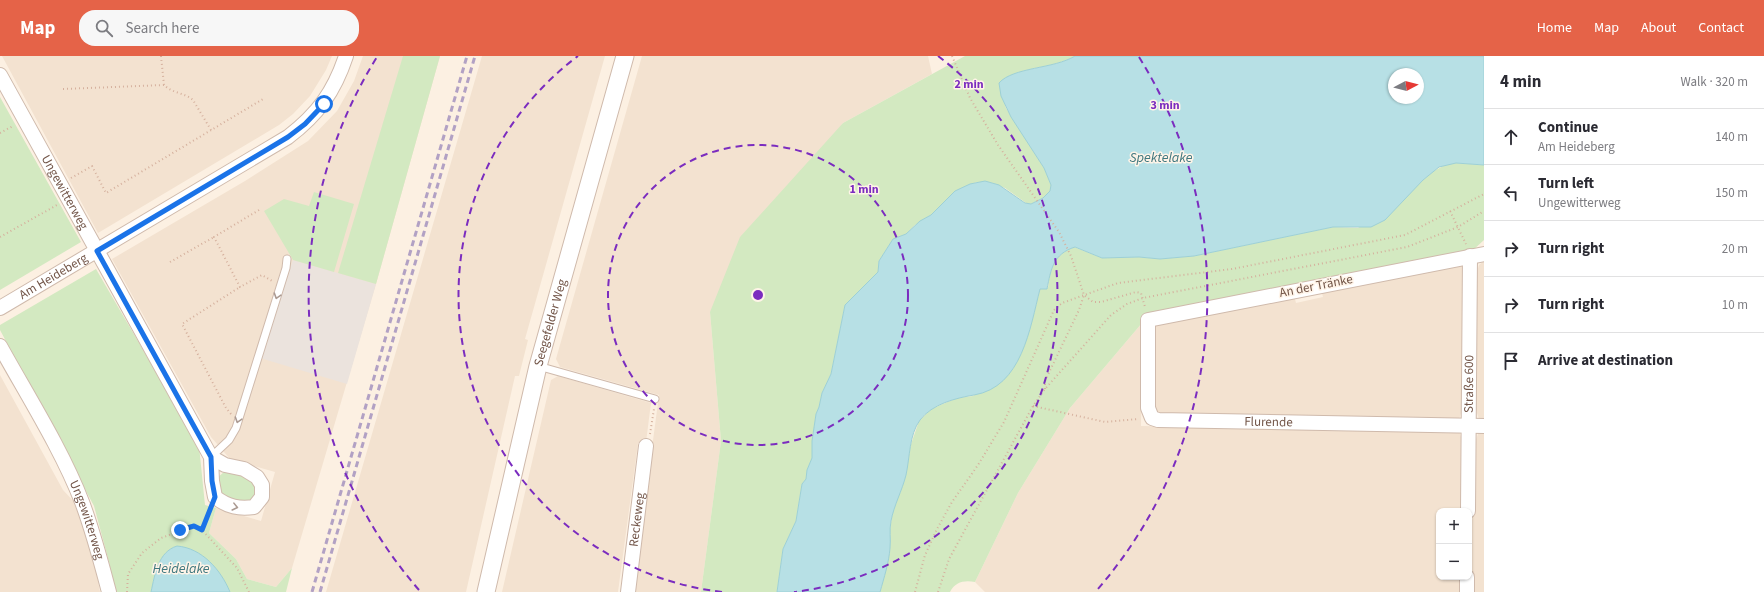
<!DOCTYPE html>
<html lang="en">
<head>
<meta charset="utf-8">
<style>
  :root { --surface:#fff; --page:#f7f7f7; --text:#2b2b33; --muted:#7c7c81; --line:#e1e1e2; --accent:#e56348 }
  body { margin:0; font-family:"Source Sans 3",sans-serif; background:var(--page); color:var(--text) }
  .controls { position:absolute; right:12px; bottom:12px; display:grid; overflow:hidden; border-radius:8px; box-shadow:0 1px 3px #0004 }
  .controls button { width:36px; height:36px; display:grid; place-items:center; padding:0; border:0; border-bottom:1px solid var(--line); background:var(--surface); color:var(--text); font:20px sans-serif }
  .compass { position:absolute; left:1388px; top:12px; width:36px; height:36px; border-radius:50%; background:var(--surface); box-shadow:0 1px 3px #0004; rotate:83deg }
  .stop { position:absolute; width:12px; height:12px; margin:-9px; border:3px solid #1a73e8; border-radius:50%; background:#fff }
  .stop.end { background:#1a73e8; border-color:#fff; box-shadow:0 1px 4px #0008 }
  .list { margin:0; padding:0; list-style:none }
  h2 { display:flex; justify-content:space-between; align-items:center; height:52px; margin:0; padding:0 16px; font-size:17px }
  h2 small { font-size:13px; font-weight:400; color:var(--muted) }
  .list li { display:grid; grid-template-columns:26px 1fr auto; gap:12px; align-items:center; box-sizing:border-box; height:56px; padding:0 16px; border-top:1px solid var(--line) }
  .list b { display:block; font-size:15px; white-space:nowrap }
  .list p { margin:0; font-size:13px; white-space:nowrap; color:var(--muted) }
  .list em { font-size:13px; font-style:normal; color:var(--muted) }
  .icon { flex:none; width:22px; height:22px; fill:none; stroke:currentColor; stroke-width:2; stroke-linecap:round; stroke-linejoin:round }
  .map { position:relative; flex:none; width:1484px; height:536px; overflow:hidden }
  header { display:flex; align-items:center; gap:24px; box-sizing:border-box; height:56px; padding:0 20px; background:var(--accent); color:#fff }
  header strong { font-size:19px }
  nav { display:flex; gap:22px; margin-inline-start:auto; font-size:14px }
  .search { width:280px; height:36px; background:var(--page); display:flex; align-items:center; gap:10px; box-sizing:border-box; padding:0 14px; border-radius:16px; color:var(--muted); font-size:15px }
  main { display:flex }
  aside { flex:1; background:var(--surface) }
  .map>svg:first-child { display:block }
</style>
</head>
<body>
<header>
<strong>Map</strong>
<div class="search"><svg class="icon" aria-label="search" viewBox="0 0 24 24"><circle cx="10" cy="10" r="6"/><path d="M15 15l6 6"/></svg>Search here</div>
<nav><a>Home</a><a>Map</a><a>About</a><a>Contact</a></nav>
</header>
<main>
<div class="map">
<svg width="1484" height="536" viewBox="0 0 1484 536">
  <rect width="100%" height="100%" fill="#fcf0e2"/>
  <!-- residential -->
  <path fill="#f3e2d0" d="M2 0H332L326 14 310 40 293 58 279 69 98 177Z
    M363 0H440L376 228 292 512 276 531 247 523 236 503 209 477 216 452 261 465 275 416 230 403 211 381 112 203 245 125 308 85 337 55 354 25Z
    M482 0H605L525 283 528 284 519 320H515L466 536H326Z
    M642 0H928L932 18 843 67 710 256 721 385 701 536H633L659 339 560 311 556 303Z
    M1484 205V363H1479L1473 345 1475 224 1479 209Z
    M1453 208 1462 210 1466 218V344L1459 363 1155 359 1152 355V271L1156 267 1294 239 1296 247 1323 241 1321 234Z
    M1142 267 1141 370 1459 375 1465 393 1464 455H1439V521H1463L1461 536H985L975 526 1018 437 1070 352Z
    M0 319 63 434 78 450 95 508 100 536H0Z
    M558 320 651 347 646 386 638 387 618 536H502L551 324Z
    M1479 375H1484V536H1471L1473 393Z"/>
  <!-- industrial -->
  <path fill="#ebe3dd" d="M293 204 376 228 347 328 260 302Z"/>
  <!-- green -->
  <path fill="#d3e9c1" d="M403 0H440L376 228 338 217Z
    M965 0H1075C1051 14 1017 9 999 29L1006 52 1044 112 1051 129 1050 135 1043 142 1031 148 1026 147 1005 132 992 127 977 126 955 135 931 159 915 169 906 178 893 183 879 205 878 216 845 249 831 318 822 337 819 351 816 358 812 385V402L806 423 802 428 796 465 783 493 777 536H701L721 385 710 256 740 181 843 67Z
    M0 41 81 186 0 234Z
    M1456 107 1484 109V184L1472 195 1142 259V267L1070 352 1018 437 975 526C964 524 955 526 950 536H880L890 493 889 479 893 454 906 418 910 391 919 365 931 353 957 342 973 340 1013 313 1030 271 1040 233 1048 232C1050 212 1055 198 1074 191L1102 202 1139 201 1159 203 1194 200 1333 171 1358 172 1410 136 1432 116 1447 108Z
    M314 136 354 148 334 216 293 204 264 155 284 143 309 150Z
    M96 213 199 390 205 449 216 452 209 477 236 503 247 523 276 531 292 512 286 536H115L109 506 94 450 0 274V269Z
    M224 416 248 419 259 434 249 447 224 444 215 426 217 422Z"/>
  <!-- water -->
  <path fill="#b7e0e5" stroke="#9dd0d6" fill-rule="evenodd" d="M1075 0H1484V109L1456 107 1439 111 1423 124 1385 164 1371 171H1333L1194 200 1160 203 1139 201 1102 202 1075 191C1053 198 1051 213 1047 233H1040C1030 272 1022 331 974 339 956 342 932 348 920 364 909 379 910 401 906 419 902 435 894 449 891 465 889 475 891 482 890 492 889 506 884 522 880 536H777L783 493 796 465 802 428 806 423 807 414 812 402V385L816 358 819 351 822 337 831 318 845 249 878 216 879 205 893 183 906 178 920 165 931 159 955 135 970 128 985 125 999 129 1025 147 1031 148 1043 142 1050 135 1051 129 1044 112 1011 61 1001 40 999 27C1013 11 1054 13 1075 0ZM1394 18H1418V42H1394Z
    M177 490C202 492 221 514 230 536H151C155 518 158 496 177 490Z"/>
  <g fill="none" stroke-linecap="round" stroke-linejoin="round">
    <defs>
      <path id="service" d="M538 310 655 343
        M211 401 229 384 236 372 286 212 287 203"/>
      <g id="minor">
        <path id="s1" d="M0 19 211 401 212 425 215 441C228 451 239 453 254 451L262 441V429L257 421 244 413 225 409 211 401"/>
        <path id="s2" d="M1484 198 1148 264V352L1152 362 1158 364 1484 370"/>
        <path id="s3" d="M0 252 288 81C318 58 334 36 346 0"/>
        <path id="s4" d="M0 290C27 339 62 394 82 446 93 475 101 506 109 536"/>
        <path id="s5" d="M1468 455 1470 200"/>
        <path id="s6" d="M628 536 646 390"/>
        <path d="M1467 536V521"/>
      </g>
      <g id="tertiary">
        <path id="s7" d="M486 536 538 310 625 0"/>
      </g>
    </defs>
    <!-- service casing -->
    <use href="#service" stroke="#cfbaac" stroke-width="9"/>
    <!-- minor casing -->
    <use href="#minor" stroke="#cfbaac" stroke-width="16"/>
    <!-- tertiary casing -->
    <use href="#tertiary" stroke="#cfbaac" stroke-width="19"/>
    <!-- path -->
    <path stroke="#d5b09d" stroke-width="2" stroke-dasharray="1 3" stroke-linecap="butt" d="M161 0 164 29C172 37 185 37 193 44L211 74
      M952 0 970 42 998 89 1059 176 1071 200 1084 239 1093 246H1101L1136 236 1141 237 1145 251
      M63 33 164 29
      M0 77 13 70
      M71 122 92 110 106 137 263 43
      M259 154 214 181 240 231 262 219 272 225
      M1450 155 1466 188
      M0 181 57 149
      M170 206 214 181
      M1045 333V325L1079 254 1084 239
      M1033 350 1105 366 1138 363
      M231 358 226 352 182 268 240 231
      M650 378 654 353
      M210 453 202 474 237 512 249 536
      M127 536 128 518 142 497 161 482 194 470 202 474
      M915 536 925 499 937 473 952 446 978 409 1004 366 1054 254 1062 247 1118 227 1232 213 1405 179 1484 138
      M938 536 949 503 1033 350 1045 333 1111 259 1127 248 1143 242 1407 191 1458 171 1484 155"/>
    <!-- service -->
    <use href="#service" stroke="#fff" stroke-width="7"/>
    <!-- minor -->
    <use href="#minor" stroke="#fff" stroke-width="14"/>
    <!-- tertiary -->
    <use href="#tertiary" stroke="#fff" stroke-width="17"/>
    <!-- rail -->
    <path stroke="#b2a1c4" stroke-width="3" stroke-dasharray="6 4" stroke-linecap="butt" d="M312 536 467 0
      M320 536 475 0"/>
  </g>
  <!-- one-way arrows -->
  <defs><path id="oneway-chevron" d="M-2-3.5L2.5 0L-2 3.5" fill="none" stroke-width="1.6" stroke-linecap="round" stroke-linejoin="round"/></defs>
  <g stroke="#ab9a92">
    <use href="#oneway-chevron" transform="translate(277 240) rotate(108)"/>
    <use href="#oneway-chevron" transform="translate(238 364) rotate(108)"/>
    <use href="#oneway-chevron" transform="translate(235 451) rotate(14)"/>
  </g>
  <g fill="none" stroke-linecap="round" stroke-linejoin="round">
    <!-- route -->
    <path stroke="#1a73e8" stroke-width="5" d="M180 474 194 470 202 474 215 441 212 425 211 401 97 195 288 81 305 68 324 48"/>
  </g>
  <!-- distance rings -->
  <g fill="none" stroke="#7b2cbf" stroke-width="2" stroke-dasharray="7 5">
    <circle cx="758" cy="239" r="150"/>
    <path d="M722 536A299 299 0 0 1 578 0M938 0A299 299 0 0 1 794 536"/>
    <path d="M419 534A449 449 0 0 1 377 1M1139 1A449 449 0 0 1 1097 534"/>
  </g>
  <g text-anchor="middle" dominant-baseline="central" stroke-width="3" stroke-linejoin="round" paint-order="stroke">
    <!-- street labels -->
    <g font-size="13" fill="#735649" stroke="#fff4e8">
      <text stroke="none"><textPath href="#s1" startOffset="134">Ungewitterweg</textPath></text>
      <text stroke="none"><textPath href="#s3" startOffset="62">Am Heideberg</textPath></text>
      <text transform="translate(1316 230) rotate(-11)">An der Tränke</text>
      <text stroke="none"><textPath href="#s7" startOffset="277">Seegefelder Weg</textPath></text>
      <text stroke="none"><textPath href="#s5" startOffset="127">Straße 600</textPath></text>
      <text stroke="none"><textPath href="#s2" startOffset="558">Flurende</textPath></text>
      <text stroke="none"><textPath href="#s6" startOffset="73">Reckeweg</textPath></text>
      <text stroke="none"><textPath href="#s4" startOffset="195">Ungewitterweg</textPath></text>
    </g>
    <!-- water labels -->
    <g font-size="14" font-style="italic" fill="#40787f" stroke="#fff4e8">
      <text x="1161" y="102">Spektelake</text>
      <text x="181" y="513">Heidelake</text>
    </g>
  </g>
  <circle cx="758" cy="239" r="6" fill="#7b2cbf" stroke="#fff4e8" stroke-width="2"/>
  <g font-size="12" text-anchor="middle" font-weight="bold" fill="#7b2cbf" stroke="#fff4e8" stroke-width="3" stroke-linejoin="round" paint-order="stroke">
    <text x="969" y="32">2 min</text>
    <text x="1165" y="53">3 min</text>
    <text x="864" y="137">1 min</text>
  </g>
</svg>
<div class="controls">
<button>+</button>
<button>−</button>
</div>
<svg class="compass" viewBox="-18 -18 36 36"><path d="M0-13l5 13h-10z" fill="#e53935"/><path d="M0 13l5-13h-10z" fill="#7c7c81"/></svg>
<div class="stop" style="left:324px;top:48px"></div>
<div class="stop end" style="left:180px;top:474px"></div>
</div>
<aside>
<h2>4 min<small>Walk · 320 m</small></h2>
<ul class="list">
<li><svg class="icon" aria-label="ahead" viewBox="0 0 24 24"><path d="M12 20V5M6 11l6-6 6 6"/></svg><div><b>Continue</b><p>Am Heideberg</p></div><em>140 m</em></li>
<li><svg class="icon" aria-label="left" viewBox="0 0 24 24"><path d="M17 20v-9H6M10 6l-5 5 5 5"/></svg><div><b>Turn left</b><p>Ungewitterweg</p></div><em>150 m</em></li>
<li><svg class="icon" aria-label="right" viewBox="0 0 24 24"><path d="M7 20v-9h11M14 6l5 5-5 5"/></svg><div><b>Turn right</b></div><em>20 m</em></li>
<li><svg class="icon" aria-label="right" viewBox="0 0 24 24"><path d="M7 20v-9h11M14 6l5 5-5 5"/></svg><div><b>Turn right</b></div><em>10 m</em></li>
<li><svg class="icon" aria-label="arrive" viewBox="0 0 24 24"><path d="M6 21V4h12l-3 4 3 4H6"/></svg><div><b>Arrive at destination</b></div></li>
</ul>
</aside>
</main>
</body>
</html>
